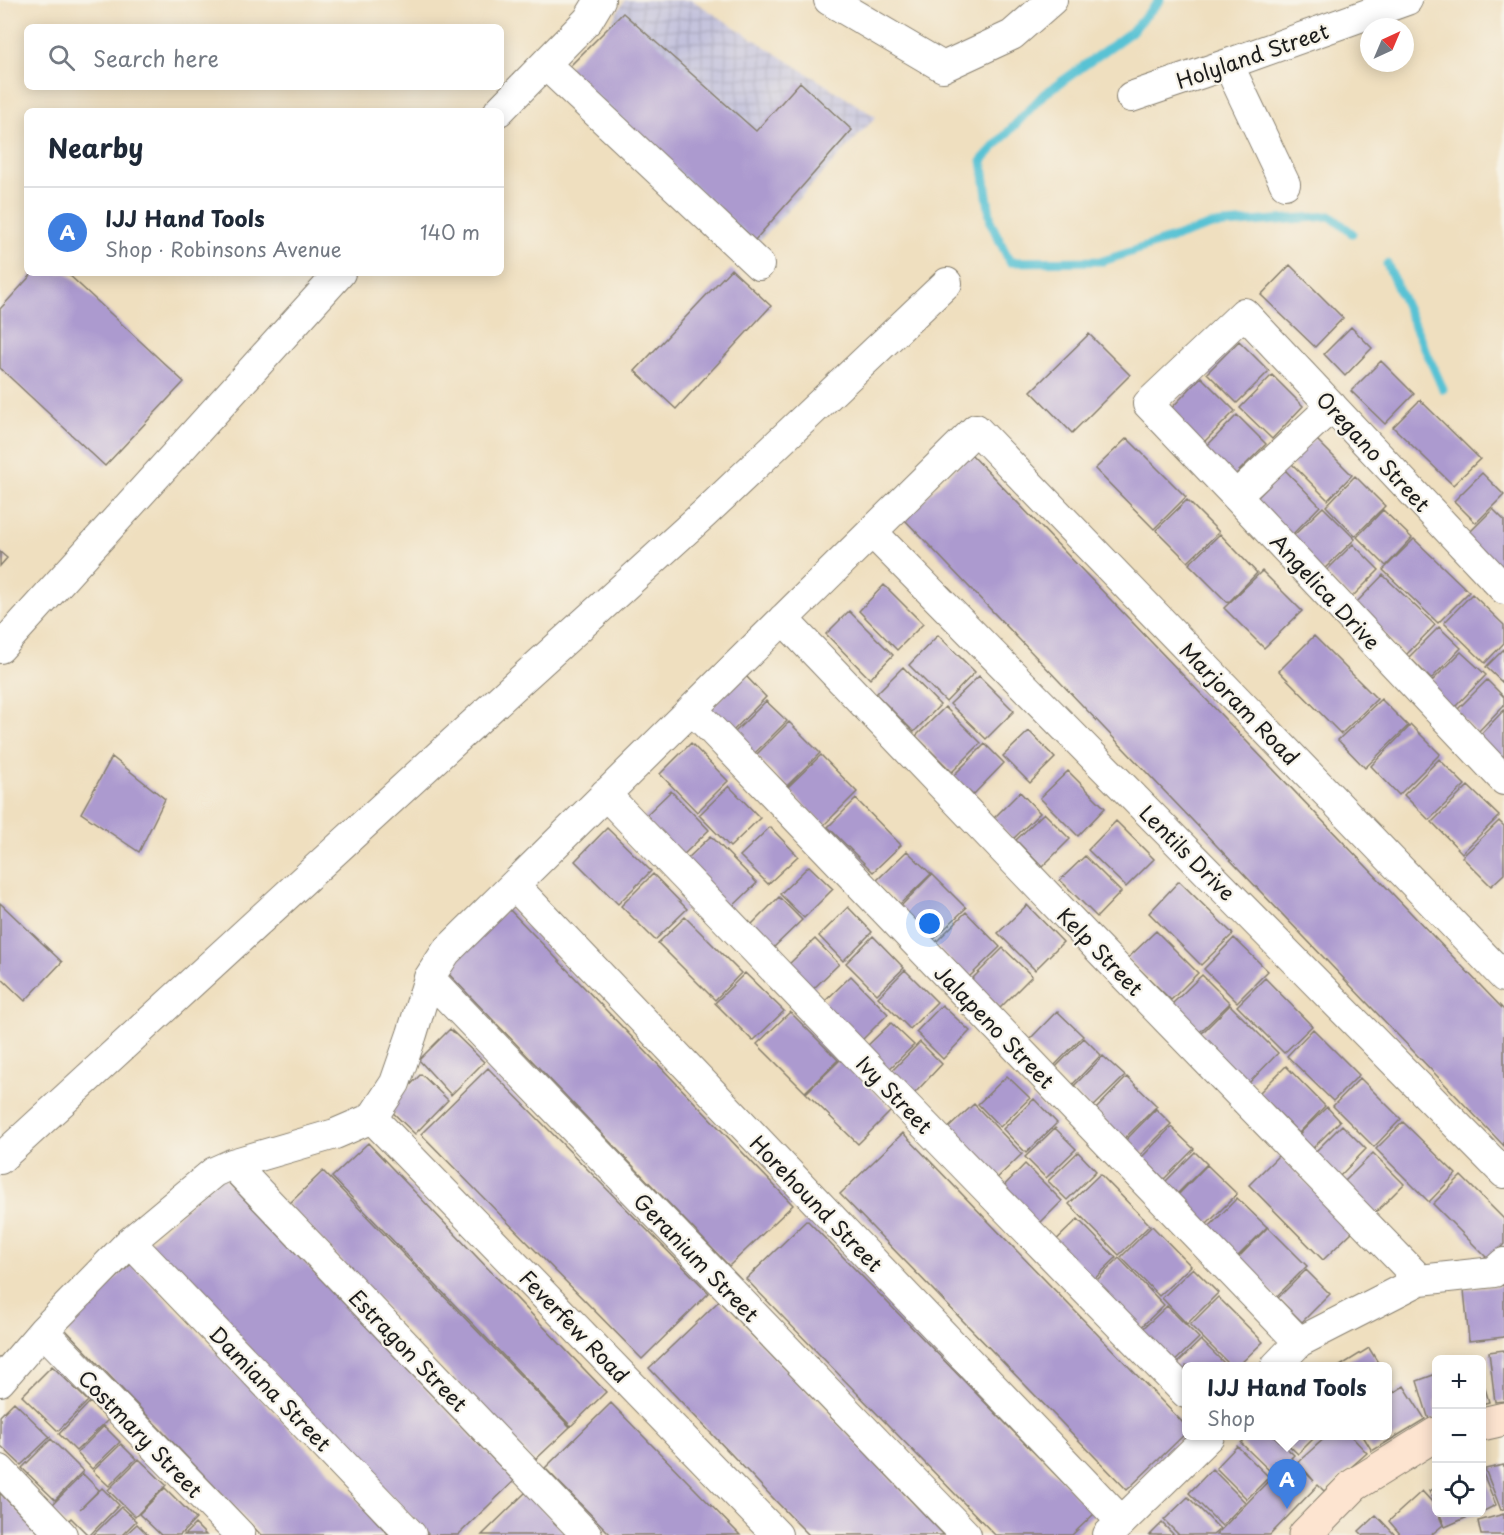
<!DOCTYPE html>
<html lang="en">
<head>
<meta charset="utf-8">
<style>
  :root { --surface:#fff; --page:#f6f6f7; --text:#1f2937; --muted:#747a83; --line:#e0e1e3; --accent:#0f766e }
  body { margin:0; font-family:"Playpen Sans",sans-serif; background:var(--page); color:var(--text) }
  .controls { position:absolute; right:18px; bottom:18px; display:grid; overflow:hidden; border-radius:9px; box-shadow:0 3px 15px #0003 }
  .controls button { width:54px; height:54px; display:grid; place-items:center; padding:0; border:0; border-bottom:2px solid var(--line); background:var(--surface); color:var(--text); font:30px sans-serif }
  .compass { position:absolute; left:1360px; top:18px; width:54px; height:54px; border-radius:50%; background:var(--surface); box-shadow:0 3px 15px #0003; rotate:44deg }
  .you { position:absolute; left:930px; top:924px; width:21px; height:21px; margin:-15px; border:4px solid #fff; border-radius:50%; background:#1a73e8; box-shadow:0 0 0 9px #1a73e833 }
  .badge { display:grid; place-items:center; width:39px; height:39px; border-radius:50%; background:var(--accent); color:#fff; font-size:20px; font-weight:700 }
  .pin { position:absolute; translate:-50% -50px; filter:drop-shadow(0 2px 3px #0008) }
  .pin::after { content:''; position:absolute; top:32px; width:21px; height:18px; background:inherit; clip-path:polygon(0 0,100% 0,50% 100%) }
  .popup { position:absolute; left:1182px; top:1362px; width:210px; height:78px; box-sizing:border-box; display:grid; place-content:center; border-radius:9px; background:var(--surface); filter:drop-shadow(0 2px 4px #0005); font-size:20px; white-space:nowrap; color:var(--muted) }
  .popup b { font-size:22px; color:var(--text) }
  .popup::after { content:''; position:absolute; left:50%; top:100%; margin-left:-12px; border:12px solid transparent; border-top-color:var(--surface) }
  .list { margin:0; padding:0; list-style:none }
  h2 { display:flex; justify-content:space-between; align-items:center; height:78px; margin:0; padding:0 24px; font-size:26px }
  h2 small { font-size:20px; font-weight:400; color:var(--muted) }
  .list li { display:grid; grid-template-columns:39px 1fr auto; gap:18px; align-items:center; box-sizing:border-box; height:90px; padding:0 24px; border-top:2px solid var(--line) }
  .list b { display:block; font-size:22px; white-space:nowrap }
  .list p { margin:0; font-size:20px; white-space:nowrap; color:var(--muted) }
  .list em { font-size:20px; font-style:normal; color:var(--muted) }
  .icon { flex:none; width:33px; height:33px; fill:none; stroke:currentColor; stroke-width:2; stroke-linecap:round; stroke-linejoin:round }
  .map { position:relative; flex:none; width:1504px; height:1535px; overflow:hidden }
  .search { position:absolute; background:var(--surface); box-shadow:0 3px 15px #0003; left:24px; top:24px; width:480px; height:66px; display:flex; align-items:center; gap:15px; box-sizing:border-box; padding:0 21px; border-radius:9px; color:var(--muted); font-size:22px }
  .panel { position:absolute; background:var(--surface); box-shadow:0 3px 15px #0003; left:24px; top:108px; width:480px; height:168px; border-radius:9px }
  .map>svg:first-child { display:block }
</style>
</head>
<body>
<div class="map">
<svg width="1504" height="1535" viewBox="0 0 1504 1535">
  <defs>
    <pattern id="industrial-grid" width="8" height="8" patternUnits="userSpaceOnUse" patternTransform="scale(1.5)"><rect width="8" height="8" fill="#c2c1dc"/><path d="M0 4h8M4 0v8" fill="none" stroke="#a6a5bc"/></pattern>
  </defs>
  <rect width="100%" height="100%" fill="#f7f3e8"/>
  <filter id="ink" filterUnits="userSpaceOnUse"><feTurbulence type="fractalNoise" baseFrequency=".0167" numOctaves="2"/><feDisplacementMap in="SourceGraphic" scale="12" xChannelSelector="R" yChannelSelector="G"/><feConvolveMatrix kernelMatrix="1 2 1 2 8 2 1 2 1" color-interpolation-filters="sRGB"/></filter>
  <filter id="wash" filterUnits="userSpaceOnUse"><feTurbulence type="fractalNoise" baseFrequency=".008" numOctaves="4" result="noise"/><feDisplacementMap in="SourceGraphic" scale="24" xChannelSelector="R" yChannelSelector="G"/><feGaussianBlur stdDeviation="1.35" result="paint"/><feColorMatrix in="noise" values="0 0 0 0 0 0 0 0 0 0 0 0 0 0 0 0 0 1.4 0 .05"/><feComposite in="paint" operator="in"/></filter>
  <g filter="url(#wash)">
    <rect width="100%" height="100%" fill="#efdfbf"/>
    <!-- industrial -->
    <path fill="url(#industrial-grid)" d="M625 0H692L876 117 755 245 564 71 605 31Z"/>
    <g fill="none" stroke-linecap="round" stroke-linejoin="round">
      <!-- stream -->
      <path stroke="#58c2d4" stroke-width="9" d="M1160 0 1131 32 1043 95 982 160 991 223 1010 262 1103 261 1212 225 1330 216 1352 233
        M1387 264 1443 389"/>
    </g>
    <g id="blocks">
      <!-- building -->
      <path fill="#ac9acf" d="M623 13 756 131 800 82 852 130 755 240 568 68Z
        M1290 265 1343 318 1315 347 1261 295Z
        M731 269 771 306 676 409 635 371Z
        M33 273H67L184 382 105 466 0 368V309Z
        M1351 327 1372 348 1345 376 1324 354Z
        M1089 334 1130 375 1072 433 1031 391Z
        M1239 341 1269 371 1237 403 1207 373Z
        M1381 361 1414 394 1385 424 1351 391Z
        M1272 375 1303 406 1272 439 1240 408Z
        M1201 377 1235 411 1198 448 1165 415Z
        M1420 400 1480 459 1453 485 1393 427Z
        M1237 415 1266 444 1230 480 1201 452Z
        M1127 438 1186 497 1154 529 1095 469Z
        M1315 438 1352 475 1328 500 1290 462Z
        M971 454 1504 1010V1146L904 519Z
        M1285 470 1320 506 1286 541 1250 505Z
        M1482 473 1504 495 1476 523 1454 501Z
        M1355 476 1385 506 1355 536 1326 506Z
        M1187 500 1219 532 1188 562 1156 530Z
        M1323 507 1355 539 1321 572 1289 540Z
        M1493 509 1504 520V565L1498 570 1465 537Z
        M1383 510 1412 538 1386 566 1357 537Z
        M1220 534 1257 573 1228 603 1189 564Z
        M1414 539 1469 592 1438 623 1383 570Z
        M1353 544 1379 570 1351 598 1325 572Z
        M0 552 7 558 0 566Z
        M1262 571 1302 611 1264 648 1224 608Z
        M1383 575 1435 625 1406 655 1355 604Z
        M884 585 923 624 897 650 859 611Z
        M1472 594 1504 625V643L1485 663 1444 623Z
        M849 611 893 655 870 679 826 634Z
        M1439 627 1461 648 1431 679 1409 657Z
        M938 635 975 672 946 702 909 665Z
        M1314 636 1377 699 1341 734 1279 671Z
        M1504 649V684L1486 667Z
        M1461 652 1486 675 1453 709 1428 685Z
        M903 667 940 705 914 732 876 694Z
        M745 675 766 697 731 733 709 710Z
        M979 676 1014 711 986 739 950 704Z
        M1487 680 1504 697V705L1477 733 1456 711Z
        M1381 699 1408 726 1365 768 1338 740Z
        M766 701 787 721 752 756 732 735Z
        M945 707 981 743 952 772 916 736Z
        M1504 710V764L1477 738Z
        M789 722 820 753 787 786 756 755Z
        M1411 725 1440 754 1399 795 1371 766Z
        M1029 731 1055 758 1030 783 1003 756Z
        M691 743 728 781 697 812 660 774Z
        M985 744 1004 763 973 795 953 776Z
        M821 755 857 792 824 825 787 788Z
        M112 757 165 799 139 852 81 813Z
        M1439 759 1465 785 1429 820 1404 795Z
        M1068 771 1105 808 1078 836 1040 798Z
        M729 786 760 818 730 847 699 815Z
        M1468 786 1499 816 1462 853 1432 822Z
        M671 791 709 830 681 857 643 818Z
        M1020 792 1040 813 1013 839 993 819Z
        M856 799 901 845 873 872 828 827Z
        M1044 813 1070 839 1042 867 1016 840Z
        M1116 821 1154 859 1126 887 1088 850Z
        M1499 821 1504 826V874L1491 886 1462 857Z
        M770 827 798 856 768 884 740 856Z
        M607 828 651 871 618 904 575 861Z
        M711 836 757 883 729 910 683 863Z
        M907 851 931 874 900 904 876 881Z
        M1085 856 1121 892 1097 917 1060 880Z
        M809 866 833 889 804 918 780 894Z
        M653 874 687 909 655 940 621 906Z
        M932 874 966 908 932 941 899 908Z
        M1179 881 1233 934 1201 965 1149 913Z
        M779 897 802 920 771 950 748 928Z
        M0 903 62 962 25 1001 0 977Z
        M1027 905 1063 942 1035 970 998 933Z
        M848 907 872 932 843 961 819 936Z
        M508 908 793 1205 729 1266 444 969Z
        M966 912 1000 947 968 978 934 944Z
        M685 917 741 973 715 1000 658 943Z
        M1156 931 1198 973 1171 1000 1128 958Z
        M873 936 904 968 877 994 846 963Z
        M1234 938 1268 971 1237 1002 1204 969Z
        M815 939 839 964 810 992 786 967Z
        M1003 948 1032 976 1000 1008 971 980Z
        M905 970 937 1002 910 1029 878 997Z
        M745 973 784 1011 753 1041 715 1003Z
        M1202 975 1230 1003 1200 1032 1172 1004Z
        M851 976 888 1014 858 1044 820 1006Z
        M1265 978 1312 1026 1284 1053 1237 1006Z
        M942 1005 970 1031 943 1059 916 1032Z
        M1230 1005 1278 1053 1247 1085 1198 1037Z
        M1057 1011 1083 1036 1054 1066 1028 1041Z
        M790 1012 838 1060 805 1092 757 1044Z
        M891 1023 914 1045 886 1072 863 1050Z
        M450 1029 484 1062 451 1095 419 1060Z
        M1313 1029 1359 1075 1333 1101 1287 1056Z
        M1084 1038 1101 1055 1070 1087 1053 1070Z
        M920 1042 942 1064 913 1095 890 1073Z
        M1103 1056 1125 1076 1091 1109 1071 1089Z
        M841 1059 892 1110 858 1144 806 1093Z
        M1286 1066 1325 1106 1299 1133 1259 1093Z
        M488 1068 709 1293 642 1359 421 1134Z
        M421 1074 448 1100 415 1134 388 1108Z
        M1007 1076 1030 1098 1000 1127 978 1104Z
        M1127 1077 1157 1106 1123 1140 1094 1111Z
        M1360 1078 1401 1119 1374 1147 1333 1106Z
        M1034 1099 1057 1123 1026 1153 1003 1129Z
        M974 1104 1022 1154 991 1184 943 1133Z
        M1327 1107 1340 1121 1309 1152 1295 1138Z
        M1156 1109 1171 1124 1139 1156 1124 1142Z
        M1403 1122 1456 1174 1429 1202 1376 1149Z
        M1342 1125 1366 1149 1338 1178 1314 1153Z
        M1171 1127 1194 1149 1164 1179 1142 1157Z
        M1055 1128 1076 1149 1046 1178 1025 1157Z
        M903 1133 1186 1426V1433L1127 1490 840 1194Z
        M368 1143 606 1392 571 1426 332 1177Z
        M1078 1152 1096 1171 1067 1200 1048 1181Z
        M1195 1152 1207 1164 1177 1194 1165 1182Z
        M1373 1153 1404 1184 1373 1215 1342 1184Z
        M1279 1155 1354 1230 1323 1260 1249 1185Z
        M1025 1164 1062 1201 1035 1228 998 1192Z
        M1207 1165 1237 1194 1206 1225 1177 1196Z
        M323 1171 570 1427 534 1461 288 1205Z
        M1100 1174 1150 1225 1119 1255 1069 1204Z
        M221 1175 514 1481 458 1535H429L149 1244Z
        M1461 1176 1504 1219V1244L1489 1260 1433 1204Z
        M1237 1198 1267 1227 1237 1257 1208 1228Z
        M1078 1219 1116 1258 1087 1286 1049 1247Z
        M807 1220 1094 1514 1072 1535H995L746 1279Z
        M1152 1226 1191 1266 1159 1296 1121 1257Z
        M1268 1227 1307 1266 1276 1297 1237 1259Z
        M1119 1258 1164 1305 1133 1335 1088 1289Z
        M131 1264 351 1494 389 1535H261L64 1328Z
        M1193 1268 1218 1293 1187 1324 1162 1298Z
        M1306 1270 1330 1294 1302 1322 1278 1298Z
        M1504 1285V1337L1469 1341 1464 1290Z
        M1218 1297 1263 1342 1238 1366H1231L1190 1325Z
        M719 1301 829 1415 944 1535H809L795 1521 649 1368Z
        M1167 1306 1199 1338 1167 1369 1134 1337Z
        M1201 1340 1227 1366H1186V1391L1168 1372Z
        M1369 1348 1380 1366H1340Z
        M1504 1350V1401L1495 1402 1489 1352Z
        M52 1366 88 1401 58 1431 22 1396Z
        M1436 1374V1418L1429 1420 1417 1381Z
        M1482 1378 1489 1402 1482 1404Z
        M1404 1386 1425 1419 1372 1451 1363 1436H1388V1396Z
        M14 1402 50 1437 21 1465 0 1445V1416Z
        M90 1402 108 1420 76 1451 59 1434Z
        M611 1403 649 1442 740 1535H611L545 1468Z
        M104 1426 120 1442 92 1469 77 1453Z
        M1248 1436H1274L1294 1455 1291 1458 1314 1481 1298 1462 1327 1436H1351L1367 1453 1324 1491 1318 1485 1270 1535H1216L1274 1475 1241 1443Z
        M1279 1436H1316L1298 1454Z
        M51 1439 83 1471 55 1500 22 1468Z
        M121 1444 136 1459 109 1486 93 1471Z
        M1237 1446 1269 1477 1247 1499 1216 1468Z
        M139 1459 166 1485 135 1517 108 1490Z
        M1504 1465V1509L1501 1510 1485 1469Z
        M1212 1469 1245 1502 1222 1526 1189 1493Z
        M1482 1471 1496 1505 1482 1512Z
        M83 1474 99 1490 80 1509 102 1488 119 1505 90 1535H88L71 1518 65 1524 49 1508Z
        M165 1488 196 1519 180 1535H161L139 1514Z
        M1436 1488V1508L1429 1491Z
        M1422 1491 1433 1503 1443 1525 1431 1535H1401L1389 1521Z
        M526 1492 567 1535H482Z
        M0 1493 41 1535H0Z
        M1188 1497 1220 1529 1213 1535H1179L1164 1520Z
        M121 1507 136 1521 122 1535H93Z
        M1439 1512H1479L1445 1527Z
        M1504 1514V1535H1481L1478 1521Z
        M1376 1515 1395 1535H1363L1359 1531Z
        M1162 1523 1174 1535H1150Z
        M137 1524 148 1535H125Z
        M195 1524 206 1535H184Z"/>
    </g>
  </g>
  <g filter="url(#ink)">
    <use href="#blocks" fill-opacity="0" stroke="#867e6e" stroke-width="1.5"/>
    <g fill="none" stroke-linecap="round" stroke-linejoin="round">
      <defs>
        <path id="street" d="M829 0 943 67 1012 35 1052 0
          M545 64 759 265
          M1228 64 1285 184
          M1131 97 1228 64 1407 0
          M499 111 588 20 600 0
          M1236 496 1332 406
          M872 532 1504 1173
          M1504 589 1244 313 1148 404 1236 496 1504 780
          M783 619 1086 936 1420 1280
          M0 648 340 273
          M692 709 1299 1342
          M605 794 908 1108 1186 1393
          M514 885 1121 1521
          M429 978 966 1535
          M372 1118 777 1535
          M0 1159 521 680 704 514 947 283
          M232 1164 587 1535
          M130 1242 411 1535
          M43 1331 240 1535
          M1276 1366 1299 1342 1420 1280 1494 1272 1504 1263
          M0 1381 43 1331 130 1242 214 1172 232 1164 335 1134 372 1118 395 1083 412 1034 429 978 446 952 976 429 1504 977
          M0 1470 62 1535
          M1108 1535 1209 1436"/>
        <path id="secondary" d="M1482 1424 1504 1419
          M1305 1535 1354 1485 1436 1434"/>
      </defs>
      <!-- street casing -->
      <use href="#street" stroke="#867e6e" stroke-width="32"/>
      <!-- secondary casing -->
      <use href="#secondary" stroke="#867e6e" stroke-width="35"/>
      <!-- street -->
      <use href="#street" stroke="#fff" stroke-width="30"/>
      <!-- secondary -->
      <use href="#secondary" stroke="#fde4d0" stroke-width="33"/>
    </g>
  </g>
  <g text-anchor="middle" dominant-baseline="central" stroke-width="4.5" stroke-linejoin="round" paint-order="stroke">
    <!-- street labels -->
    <g font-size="21" fill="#1c1c1c" stroke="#f7f3e8">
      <text transform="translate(1252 55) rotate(-19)">Holyland Street</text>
      <text transform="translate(1374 451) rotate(47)">Oregano Street</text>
      <text transform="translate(1326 591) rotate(47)">Angelica Drive</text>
      <text transform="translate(1240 703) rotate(46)">Marjoram Road</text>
      <text transform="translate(1188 852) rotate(45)">Lentils Drive</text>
      <text transform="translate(1101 951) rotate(46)">Kelp Street</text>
      <text transform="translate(995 1026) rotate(46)">Jalapeno Street</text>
      <text transform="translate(895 1094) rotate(46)">Ivy Street</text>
      <text transform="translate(817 1203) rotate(46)">Horehound Street</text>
      <text transform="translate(697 1257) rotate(46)">Geranium Street</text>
      <text transform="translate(575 1326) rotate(46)">Feverfew Road</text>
      <text transform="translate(409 1350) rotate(46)">Estragon Street</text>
      <text transform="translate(271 1388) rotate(46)">Damiana Street</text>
      <text transform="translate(141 1433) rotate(46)">Costmary Street</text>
    </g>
  </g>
</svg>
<div class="controls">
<button>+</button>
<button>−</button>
<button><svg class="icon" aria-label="locate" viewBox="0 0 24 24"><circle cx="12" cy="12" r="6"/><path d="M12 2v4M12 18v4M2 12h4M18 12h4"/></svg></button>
</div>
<svg class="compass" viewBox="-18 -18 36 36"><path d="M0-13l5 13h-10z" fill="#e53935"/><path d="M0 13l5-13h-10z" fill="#747a83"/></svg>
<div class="you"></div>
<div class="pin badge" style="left:1287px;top:1509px;background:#3f7fe0">A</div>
<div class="popup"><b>IJJ Hand Tools</b>Shop</div>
<div class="search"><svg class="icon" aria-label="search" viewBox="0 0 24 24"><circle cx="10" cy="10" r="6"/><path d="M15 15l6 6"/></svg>Search here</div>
<section class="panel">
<h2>Nearby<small></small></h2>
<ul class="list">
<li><span class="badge" style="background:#3f7fe0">A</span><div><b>IJJ Hand Tools</b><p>Shop · Robinsons Avenue</p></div><em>140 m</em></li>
</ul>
</section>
</div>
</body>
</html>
